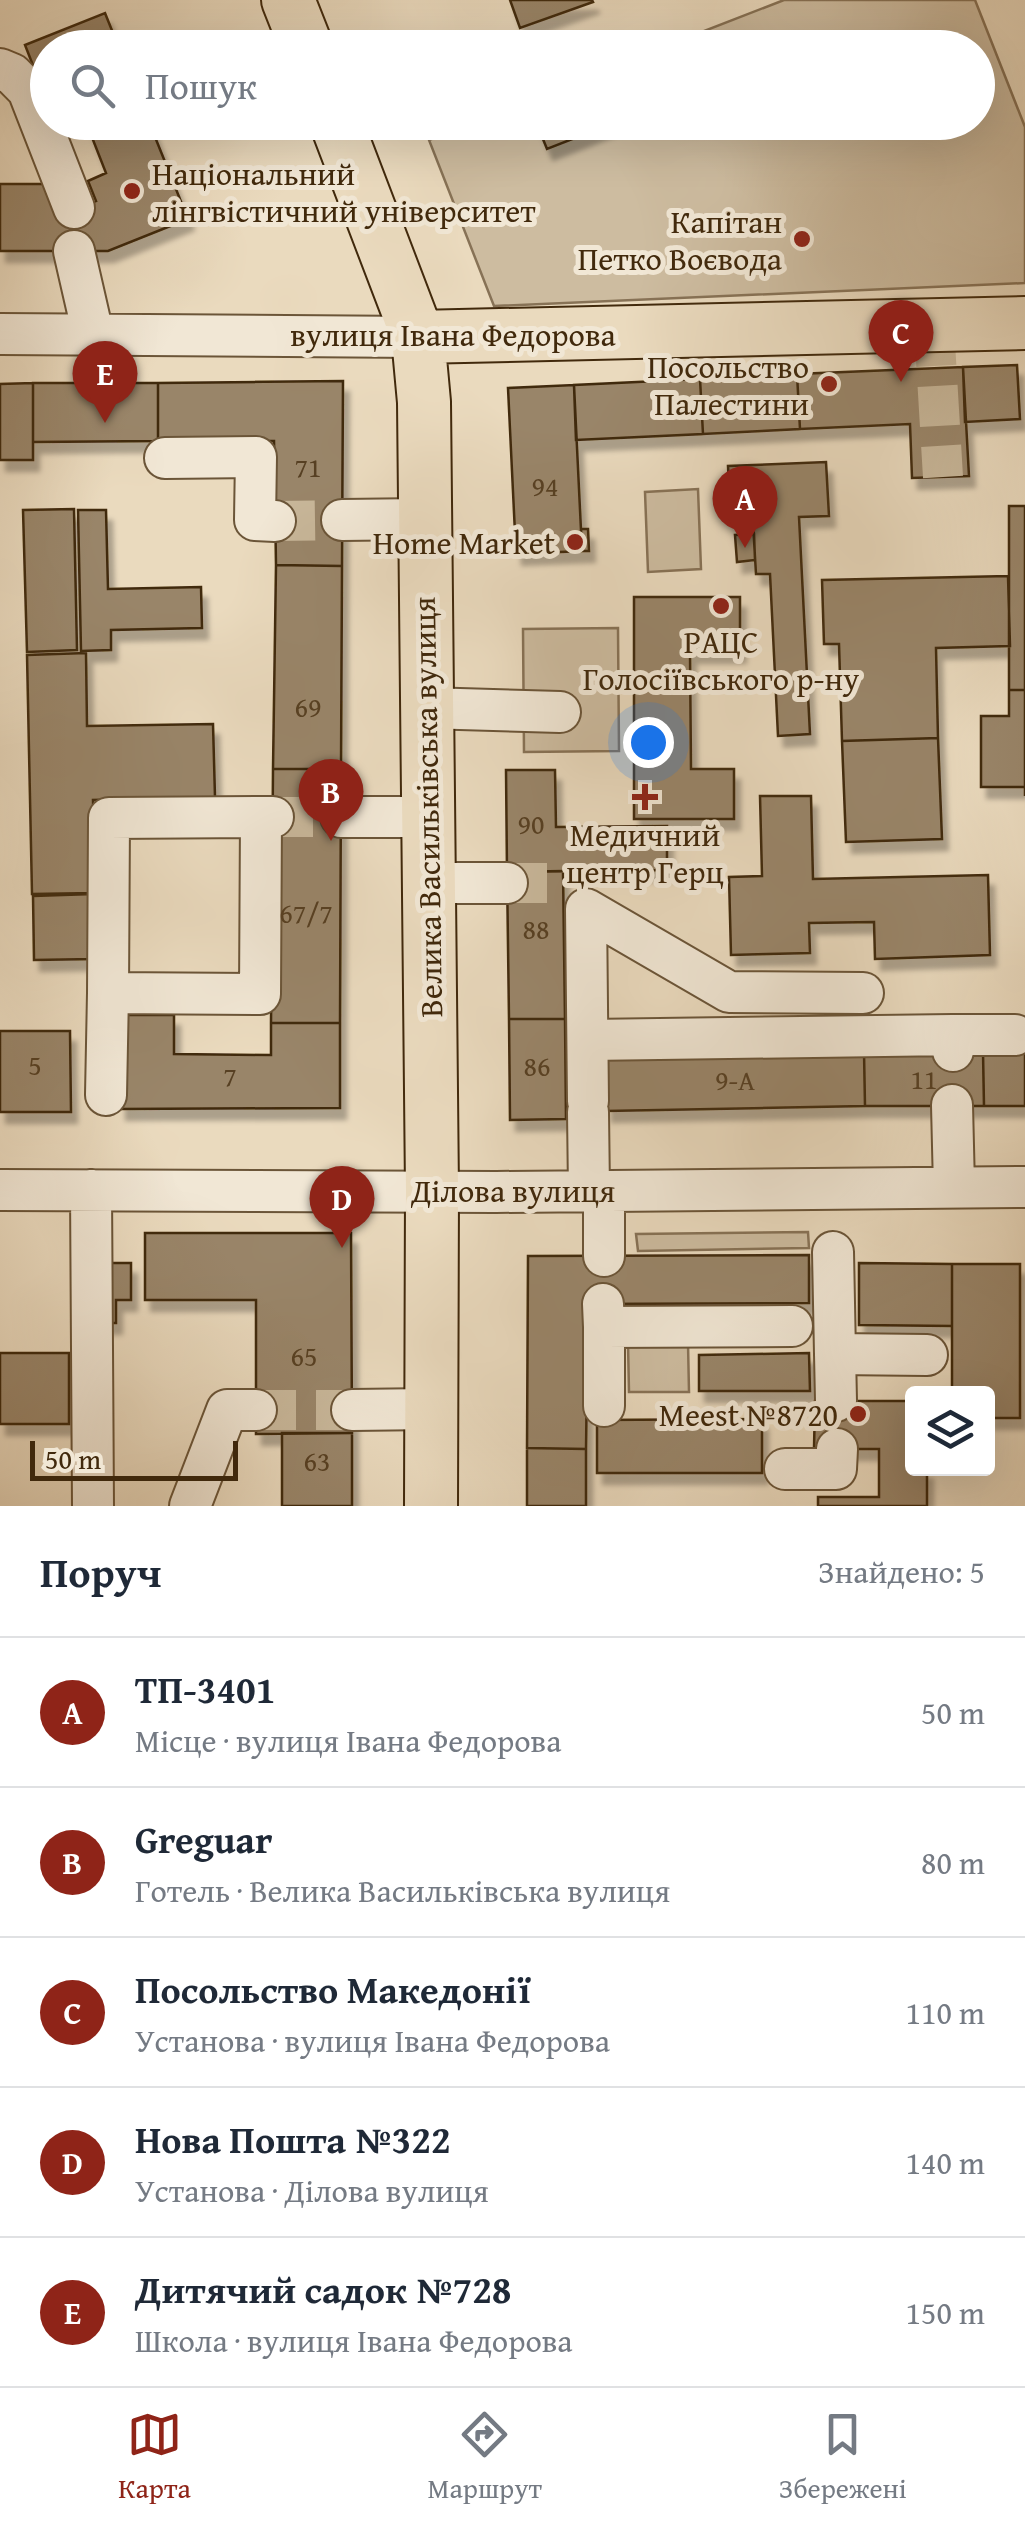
<!DOCTYPE html>
<html lang="uk">
<head>
<meta charset="utf-8">
<style>
  :root { --surface:#fff; --page:#f2f2f3; --text:#1f2937; --muted:#747a83; --line:#e0e1e3; --accent:#8f2418 }
  body { margin:0; font-family:"Gentium Book Plus",serif; background:var(--page); color:var(--text) }
  .controls { position:absolute; right:30px; bottom:30px; display:grid; overflow:hidden; border-radius:10px; box-shadow:0 10px 40px #0002 }
  .controls button { width:90px; height:90px; display:grid; place-items:center; padding:0; border:0; border-bottom:2px solid var(--line); background:var(--surface); color:var(--text); font:50px sans-serif }
  .scale { position:absolute; left:30px; bottom:25px; width:208px; box-sizing:border-box; padding-left:10px; border:5px solid #41290c; border-top:0; font-size:28px; line-height:35px; white-space:nowrap; color:#41290c; -webkit-text-stroke:8px #f1e7d5; paint-order:stroke }
  .you { position:absolute; left:648px; top:742px; width:35px; height:35px; margin:-25px; border:8px solid #fff; border-radius:50%; background:#1a73e8; box-shadow:0 0 0 15px #1a73e833 }
  .badge { display:grid; place-items:center; width:65px; height:65px; border-radius:50%; background:var(--accent); color:#fff; font-size:32px; font-weight:700 }
  .pin { position:absolute; translate:-50% -82px; filter:drop-shadow(0 2px 5px #0008) }
  .pin::after { content:''; position:absolute; top:52px; width:35px; height:30px; background:inherit; clip-path:polygon(0 0,100% 0,50% 100%) }
  .list { margin:0; padding:0; list-style:none }
  h2 { display:flex; justify-content:space-between; align-items:center; height:130px; margin:0; padding:0 40px; font-size:42px }
  h2 small { font-size:32px; font-weight:400; color:var(--muted) }
  .list li { display:grid; grid-template-columns:65px 1fr auto; gap:30px; align-items:center; box-sizing:border-box; height:150px; padding:0 40px; border-top:2px solid var(--line) }
  .list b { display:block; font-size:38px; white-space:nowrap }
  .list p { margin:0; font-size:32px; white-space:nowrap; color:var(--muted) }
  .list em { font-size:32px; font-style:normal; color:var(--muted) }
  .icon { flex:none; width:55px; height:55px; fill:none; stroke:currentColor; stroke-width:2; stroke-linecap:round; stroke-linejoin:round }
  .map { position:relative; flex:none; width:1025px; height:1506px; overflow:hidden }
  .search { position:absolute; background:var(--surface); box-shadow:0 10px 40px #0002; left:30px; right:30px; top:30px; height:110px; display:flex; align-items:center; gap:25px; box-sizing:border-box; padding:0 35px; border-radius:55px; color:var(--muted); font-size:38px }
  .sheet { height:880px; background:var(--surface) }
  nav { display:flex; justify-content:space-around; align-items:center; box-sizing:border-box; height:140px; border-top:2px solid var(--line); background:var(--surface); font-size:28px; color:var(--muted) }
  nav a { display:grid; justify-items:center; gap:5px }
  nav .on { color:var(--accent) }
  .map>svg:first-child { display:block }
</style>
</head>
<body>
<div class="map">
<svg width="1025" height="1506" viewBox="0 0 1025 1506">
  <defs>
    <filter id="shadow"><feDropShadow dx="6" dy="11" stdDeviation="2.5" flood-color="#0004"/></filter>
  </defs>
  <rect width="100%" height="100%" fill="#eadabe"/>
  <filter id="stains"><feTurbulence type="fractalNoise" baseFrequency=".002" numOctaves="4"/><feColorMatrix values="0 0 0 0 .2 0 0 0 0 .09 0 0 0 0 .02 0 0 0 .5 -.17"/></filter>
  <radialGradient id="worn" r=".72"><stop offset=".6" stop-color="#630" stop-opacity="0"/><stop offset="1" stop-color="#630" stop-opacity=".3"/></radialGradient>
  <!-- green -->
  <path fill="#cdbca0" stroke="#877256" stroke-width="2.5" d="M784 0H975L1025 127V283L494 306 429 140 473 122H978V48L663 47Z
    M698 489 701 569 648 572 645 492Z
    M618 628 619 751 524 752 523 629Z
    M808 1232 809 1248 638 1251 636 1234Z
    M628 1343H688L689 1392H629Z"/>
  <!-- building -->
  <path fill="#998569" stroke="#41290c" stroke-width="2.5" filter="url(#shadow)" d="M510 0H592L593 2 520 28Z
    M105 13 119 48H48V87L41 71 36 73 25 45Z
    M86 122H149L188 219 108 251H0V184H64L78 208 96 201 88 181 106 173Z
    M536 122H616L547 149Z
    M1017 365 1020 419 965 422 963 367Z
    M963 367 969 476 912 478 910 424 800 429 797 374Z
    M797 374 800 429 703 434 700 379Z
    M700 379 703 434 576 440 574 385Z
    M343 381 342 566 276 565 274 441H158V383Z
    M33 383V460H0V384Z
    M33 383H158V441L33 442Z
    M574 385 582 551 516 554 508 388Z
    M826 462 829 516 799 517 810 734 778 736 770 574H756L752 506 730 507 728 466Z
    M1009 506H1025V690H1009Z
    M74 509 77 650 27 652 23 510Z
    M78 510H106L108 589 201 587 202 628 111 630V650L81 651Z
    M581 529H588L589 551H582Z
    M754 534 755 560 737 562 735 535Z
    M276 565 342 566 341 769H273Z
    M1008 576 1010 646 936 648 938 738 842 741 839 644H824L822 580Z
    M634 597H740V652H690L691 769H734V819H634Z
    M86 653 87 726 213 724 215 797 93 800 95 893 32 894 27 655Z
    M1009 690H1025V796V787H981V716H1009Z
    M938 738 942 839 846 842 842 741Z
    M273 769H341L340 1023H271Z
    M506 770H555L556 827 667 826V870L507 872Z
    M760 796H811L813 879 988 875 990 955 875 959 874 922 809 923 810 953 731 955 729 877 762 876Z
    M563 871 565 1019H509L507 872Z
    M93 894 94 959 34 960 33 896Z
    M119 1015H174V1054L271 1055V1023H340V1108L120 1109Z
    M509 1019H565L566 1119 510 1120Z
    M0 1031H70L71 1112H0Z
    M1025 1051V1106H984L983 1052Z
    M864 1052H983L984 1106H865Z
    M864 1052 865 1106 606 1111 605 1057Z
    M145 1233H351L352 1433 256 1434V1300H145Z
    M809 1255V1303L588 1304 586 1449 527 1448 528 1256Z
    M105 1263H131V1300H116V1323H104Z
    M859 1263 952 1264V1326L859 1325Z
    M952 1264H1020V1418H988V1394H952Z
    M0 1353H69V1424H0Z
    M809 1353 810 1391H699V1355Z
    M815 1401H912V1468H927V1506H818V1497H879V1449H814Z
    M762 1419V1473H597V1420Z
    M282 1433H352V1506H282Z
    M527 1448 586 1449V1506H527Z"/>
  <g fill="none" stroke-linecap="round" stroke-linejoin="round">
    <!-- minor-tunnel -->
    <path stroke="#c8b79a" stroke-width="40" stroke-dasharray="40 20" stroke-linecap="butt" d="M934 326 943 477
      M275 521 342 520
      M273 817H341
      M507 883H563
      M256 1410H352"/>
    <defs>
      <path id="minor" d="M0 69 12 74 28 90 74 208
        M74 251 93 334
        M0 334 418 337
        M165 458 256 457 255 520 275 521
        M342 520 424 519
        M426 708 560 712
        M341 817H426
        M428 883H507
        M108 993 109 818 261 817
        M589 1040 953 1035
        M953 1051V1035H1015
        M106 1095 108 993 260 994 261 817H273
        M588 1101 586 909 729 992 863 993
        M952 1105 954 1187
        M588 1112 589 1191
        M0 1190 496 1192 1025 1187
        M91 1190 93 1506
        M604 1191V1256
        M833 1252 835 1354 927 1355
        M603 1304 604 1327 792 1326
        M604 1327V1406
        M835 1354 836 1401
        M352 1410 431 1409
        M785 1469H836L837 1449
        M190 1506 227 1410H256"/>
      <path id="major" d="M288 0 307 48
        M336 122 418 337 424 402 432 1190 431 1506
        M418 337 1025 323"/>
    </defs>
    <!-- minor casing -->
    <use href="#minor" stroke="#6b5538" stroke-width="44"/>
    <!-- major casing -->
    <use href="#major" stroke="#41290c" stroke-width="56"/>
    <!-- minor -->
    <use href="#minor" stroke="#f1e7d5" stroke-width="40"/>
    <!-- major -->
    <use href="#major" stroke="#eadabe" stroke-width="52"/>
  </g>
  <!-- markers -->
  <g fill="#8f2418" stroke="#f1e7d5" stroke-width="4">
    <circle cx="132" cy="191" r="10"/>
    <circle cx="802" cy="239" r="10"/>
    <circle cx="829" cy="384" r="10"/>
    <circle cx="575" cy="542" r="10"/>
    <circle cx="721" cy="606" r="10"/>
    <path d="M640 782h10v10h10v10h-10v10h-10v-10h-10v-10h10z"/>
    <circle cx="858" cy="1414" r="10"/>
  </g>
  <g text-anchor="middle" dominant-baseline="central" stroke-width="10" stroke-linejoin="round" paint-order="stroke">
    <!-- number labels -->
    <g font-size="28" fill="#574023">
      <text x="308" y="466">71</text>
      <text x="545" y="485">94</text>
      <text x="308" y="706">69</text>
      <text x="531" y="823">90</text>
      <text x="306" y="912">67/7</text>
      <text x="536" y="928">88</text>
      <text x="35" y="1064">5</text>
      <text x="537" y="1065">86</text>
      <text x="230" y="1075">7</text>
      <text x="924" y="1078">11</text>
      <text x="735" y="1079">9-А</text>
      <text x="304" y="1355">65</text>
      <text x="317" y="1460">63</text>
    </g>
    <!-- poi labels -->
    <g font-size="32" fill="#41290c" stroke="#f1e7d5" text-anchor="end">
      <text x="152" y="173" text-anchor="start">Національний<tspan x="152" dy="37">лінгвістичний університет</tspan></text>
      <text x="782" y="221">Капітан<tspan x="782" dy="37">Петко Воєвода</tspan></text>
      <text x="809" y="366">Посольство<tspan x="809" dy="37">Палестини</tspan></text>
      <text x="555" y="542">Home Market</text>
      <text x="721" y="641" text-anchor="middle">РАЦС<tspan x="721" dy="37">Голосіївського р-ну</tspan></text>
      <text x="645" y="834" text-anchor="middle">Медичний<tspan x="645" dy="37">центр Герц</tspan></text>
      <text x="838" y="1414">Meest №8720</text>
    </g>
    <!-- street labels -->
    <g font-size="32" fill="#41290c" stroke="#f1e7d5">
      <text x="453" y="334">вулиця Івана Федорова</text>
      <text transform="translate(427 807) rotate(-91)">Велика Васильківська вулиця</text>
      <text x="513" y="1190">Ділова вулиця</text>
    </g>
  </g>
  <rect width="100%" height="100%" filter="url(#stains)"/>
  <rect width="100%" height="100%" fill="url(#worn)"/>
</svg>
<div class="controls">
<button><svg class="icon" aria-label="layers" viewBox="0 0 24 24"><path d="M12 4l9 5-9 5-9-5zM3 14l9 5 9-5"/></svg></button>
</div>
<div class="scale">50 m</div>
<div class="you"></div>
<div class="pin badge" style="left:745px;top:548px">A</div>
<div class="pin badge" style="left:331px;top:841px">B</div>
<div class="pin badge" style="left:901px;top:382px">C</div>
<div class="pin badge" style="left:342px;top:1248px">D</div>
<div class="pin badge" style="left:105px;top:423px">E</div>
<div class="search"><svg class="icon" aria-label="search" viewBox="0 0 24 24"><circle cx="10" cy="10" r="6"/><path d="M15 15l6 6"/></svg>Пошук</div>
</div>
<section class="sheet">
<h2>Поруч<small>Знайдено: 5</small></h2>
<ul class="list">
<li><span class="badge">A</span><div><b>ТП-3401</b><p>Місце · вулиця Івана Федорова</p></div><em>50 m</em></li>
<li><span class="badge">B</span><div><b>Greguar</b><p>Готель · Велика Васильківська вулиця</p></div><em>80 m</em></li>
<li><span class="badge">C</span><div><b>Посольство Македонії</b><p>Установа · вулиця Івана Федорова</p></div><em>110 m</em></li>
<li><span class="badge">D</span><div><b>Нова Пошта №322</b><p>Установа · Ділова вулиця</p></div><em>140 m</em></li>
<li><span class="badge">E</span><div><b>Дитячий садок №728</b><p>Школа · вулиця Івана Федорова</p></div><em>150 m</em></li>
</ul>
</section>
<nav>
<a class="on"><svg class="icon" aria-label="map" viewBox="0 0 24 24"><path d="M3 6l6-2 6 2 6-2v14l-6 2-6-2-6 2zM9 4v14M15 6v14"/></svg>Карта</a>
<a><svg class="icon" aria-label="directions" viewBox="0 0 24 24"><path d="M12 3l9 9-9 9-9-9zM9 14v-3h6M13 9l2 2-2 2"/></svg>Маршрут</a>
<a><svg class="icon" aria-label="saved" viewBox="0 0 24 24"><path d="M7 4h10v16l-5-4-5 4z"/></svg>Збережені</a>
</nav>
</body>
</html>
